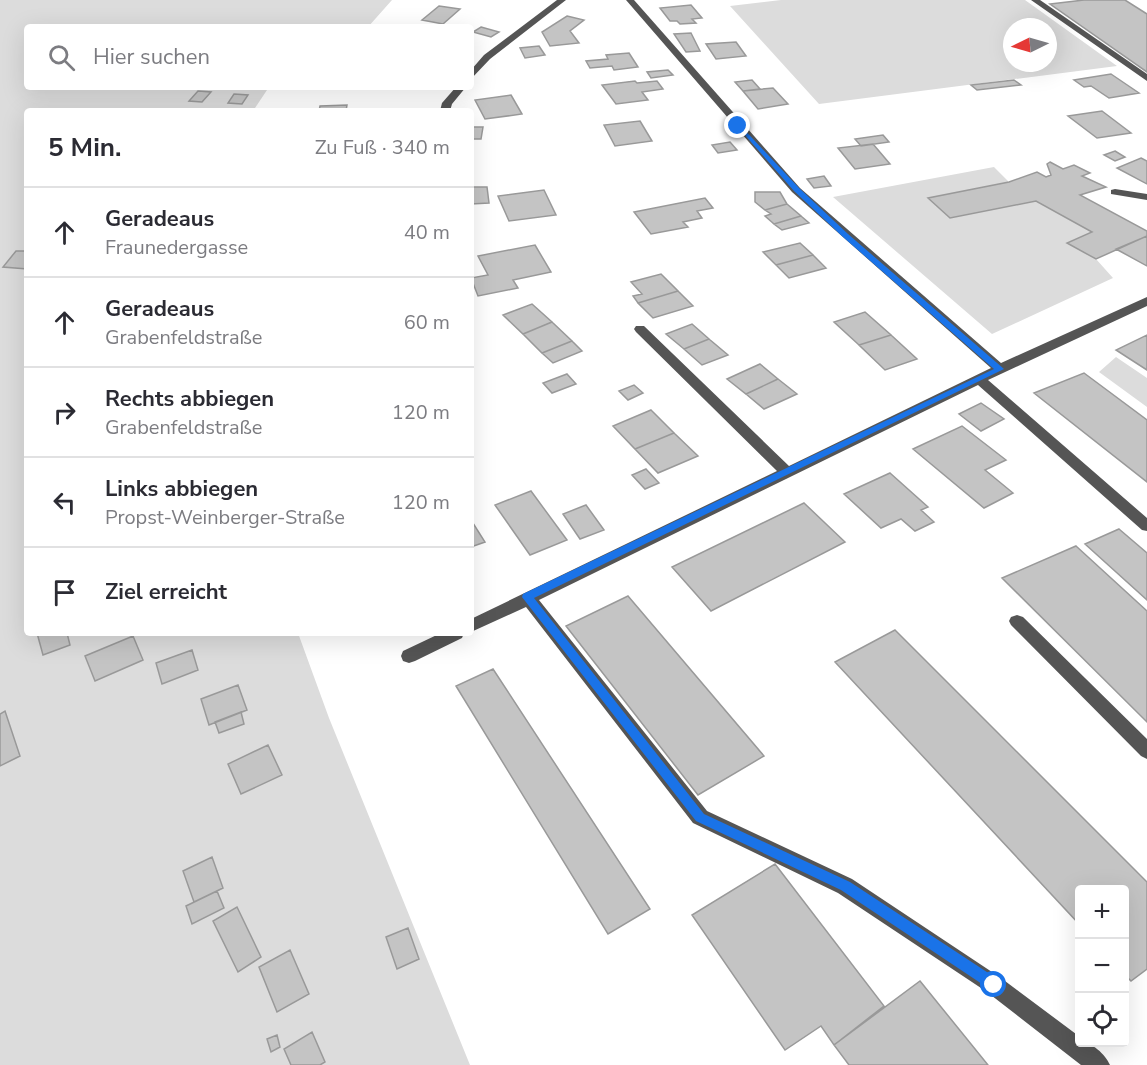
<!DOCTYPE html>
<html lang="de">
<head>
<meta charset="utf-8">
<style>
  :root { --surface:#fff; --page:#f7f7f7; --text:#2b2b33; --muted:#7c7c81; --line:#e1e1e2 }
  body { margin:0; font-family:"Nunito Sans",sans-serif; background:var(--page); color:var(--text) }
  .controls { position:absolute; right:18px; bottom:18px; display:grid; overflow:hidden; border-radius:6px; box-shadow:0 6px 24px #0002 }
  .controls button { width:54px; height:54px; display:grid; place-items:center; padding:0; border:0; border-bottom:2px solid var(--line); background:var(--surface); color:var(--text); font:30px sans-serif }
  .compass { position:absolute; left:1003px; top:18px; width:54px; height:54px; border-radius:50%; background:var(--surface); box-shadow:0 6px 24px #0002; rotate:265deg }
  .stop { position:absolute; width:18px; height:18px; margin:-14px; border:4px solid #1a73e8; border-radius:50%; background:#fff }
  .stop.end { background:#1a73e8; border-color:#fff; box-shadow:0 2px 6px #0008 }
  .list { margin:0; padding:0; list-style:none }
  h2 { display:flex; justify-content:space-between; align-items:center; height:78px; margin:0; padding:0 24px; font-size:26px }
  h2 small { font-size:20px; font-weight:400; color:var(--muted) }
  .list li { display:grid; grid-template-columns:39px 1fr auto; gap:18px; align-items:center; box-sizing:border-box; height:90px; padding:0 24px; border-top:2px solid var(--line) }
  .list b { display:block; font-size:22px; white-space:nowrap }
  .list p { margin:0; font-size:20px; white-space:nowrap; color:var(--muted) }
  .list em { font-size:20px; font-style:normal; color:var(--muted) }
  .icon { flex:none; width:33px; height:33px; fill:none; stroke:currentColor; stroke-width:2; stroke-linecap:round; stroke-linejoin:round }
  .map { position:relative; flex:none; width:1147px; height:1065px; overflow:hidden }
  .search { position:absolute; background:var(--surface); box-shadow:0 6px 24px #0002; left:24px; top:24px; width:450px; height:66px; display:flex; align-items:center; gap:15px; box-sizing:border-box; padding:0 21px; border-radius:6px; color:var(--muted); font-size:22px }
  .panel { position:absolute; background:var(--surface); box-shadow:0 6px 24px #0002; left:24px; top:108px; width:450px; height:528px; border-radius:6px }
  .map>svg:first-child { display:block }
</style>
</head>
<body>
<div class="map">
<svg width="1147" height="1065" viewBox="0 0 1147 1065">
  <rect width="100%" height="100%" fill="#fff"/>
  <!-- green -->
  <path fill="#dcdcdc" fill-rule="evenodd" d="M0 0H392L368 27H27V87H269L253 111H27V633H298L329 718 470 1065H0Z
    M781 0H1025L1117 66 819 104 730 6ZM1012 27H1048V63H1012Z
    M994 167 1009 182 928 198 950 218 1036 201 1092 232 1068 243 1096 259 1113 278 992 334 833 197Z
    M1116 357 1147 378V407L1099 372Z"/>
  <!-- building -->
  <path fill="#c4c4c4" stroke="#999" stroke-width="1.5" d="M1084 0H1125L1147 14V72L1050 4Z
    M691 5 702 18 692 19 696 23 680 24 677 21H670L660 8Z
    M439 6 460 9 443 24 422 20Z
    M567 16 584 20 570 31 579 43 550 46 542 32Z
    M481 27 499 32 491 37 473 32Z
    M691 33 700 51 686 52 674 34Z
    M736 42 746 56 716 59 706 44Z
    M539 46 545 55 525 58 520 48Z
    M629 53 638 67 614 70 612 66 590 68 586 61 608 59 606 55Z
    M668 70 673 75 651 78 647 72Z
    M1111 74 1139 93 1109 98 1091 86 1084 87 1074 80Z
    M752 80 760 89 743 91 735 82Z
    M1014 80 1021 85 977 90 971 85Z
    M635 81 637 83 657 81 663 89 642 92 648 100 616 104 602 85Z
    M773 88 788 104 758 109 743 91Z
    M198 91 211 92 202 102 189 101Z
    M234 94 248 95 242 104 228 103Z
    M511 95 522 114 485 119 475 100Z
    M347 105 346 111H319L320 106Z
    M1102 111 1131 133 1097 138 1068 116Z
    M640 121 652 141 615 146 604 125Z
    M471 127H483L481 139H471Z
    M883 135 889 142 861 146 855 139Z
    M730 142 737 150 718 153 712 145Z
    M873 144 890 164 855 169 838 148Z
    M1115 151 1125 157 1115 161 1104 155Z
    M1141 158 1147 161V184L1117 168Z
    M1050 162 1063 169 1074 165 1090 173 1082 176 1106 187 1080 195 1147 231V236L1096 259 1067 243 1092 232 1036 201 950 218 928 198 1009 182 1037 172 1046 177 1051 175 1047 164Z
    M824 176 831 186 814 188 807 179Z
    M471 187H487L489 203 471 204Z
    M544 190 556 215 509 221 498 196Z
    M755 192H780L787 204 765 210 755 202Z
    M705 198 713 208 697 211 702 218 683 222 688 227 651 234 634 212Z
    M787 204 801 216 774 224 765 216 771 214 765 210Z
    M801 216 809 223 782 230 774 224Z
    M1147 236V266L1116 249Z
    M800 243 813 255 776 265 763 252Z
    M535 245 551 272 513 280 518 288 478 296 471 278 488 275 478 256Z
    M16 251H27V269L3 267Z
    M813 255 826 268 789 278 776 265Z
    M661 274 678 291 638 303 633 296 642 294 631 282Z
    M678 291 693 306 653 318 638 303Z
    M532 304 552 322 523 334 503 315Z
    M865 312 891 335 859 345 834 322Z
    M552 322 572 341 542 353 523 334Z
    M692 324 709 339 684 349 666 334Z
    M891 335 917 359 885 370 859 345Z
    M1147 335V370L1116 350Z
    M709 339 728 355 702 365 684 349Z
    M572 341 582 351 553 363 542 353Z
    M760 364 778 379 746 394 727 379Z
    M1084 373 1147 420V482L1034 393Z
    M567 374 576 384 552 393 543 383Z
    M778 379 797 394 764 409 746 394Z
    M634 385 643 393 628 400 619 391Z
    M981 403 1004 419 981 431 959 414Z
    M651 410 674 433 635 449 613 426Z
    M962 426 1006 460 985 470 1013 493 984 508 913 449Z
    M674 433 698 456 658 473 635 449Z
    M646 469 659 483 645 489 632 475Z
    M890 473 928 507 921 510 934 522 915 531 901 519 881 528 844 494Z
    M531 491 567 540 530 555 495 505Z
    M804 503 845 542 711 611 672 567Z
    M586 505 604 530 580 539 563 514Z
    M471 520 485 542 471 547Z
    M1119 529 1147 553V600L1085 544Z
    M1076 546 1147 611V722L1002 578Z
    M628 596 764 756 698 795 566 626Z
    M895 630 1147 882V969L1131 981 1124 974V890H1080V925L835 662Z
    M37 633H67L70 645 43 655Z
    M133 636 143 660 95 681 85 656Z
    M192 650 198 670 162 684 156 663Z
    M493 669 650 909 608 934 456 686Z
    M238 685 247 710 209 725 201 699Z
    M5 711 20 756 0 766V714Z
    M241 712 244 724 219 733 215 722Z
    M268 745 282 775 241 794 228 764Z
    M212 857 223 888 194 902 183 871Z
    M775 864 884 1006 834 1045 821 1026 785 1050 692 915Z
    M217 891 224 908 192 924 186 906Z
    M237 907 261 957 238 972 213 921Z
    M408 928 419 959 397 969 386 937Z
    M290 950 309 994 277 1012 259 967Z
    M920 981 988 1065H849L834 1045Z
    M312 1032 325 1062 320 1065H291L284 1049Z
    M277 1035 280 1047 271 1052 267 1039Z"/>
  <g fill="none" stroke-linecap="round" stroke-linejoin="round">
    <!-- minor -->
    <path fill="#555" fill-rule="evenodd" d="M557 0H566L490 59 471 79V70L484 55Z
      M626 0H634L800 188 1001 363 1147 297V306L988 380 1147 518V531L1142 530 978 385 539 600 707 811 852 879 1001 978 1080 1037V1042C1092 1042 1105 1054 1110 1065H1081L987 992 838 893 693 823 526 607 471 632V619L777 471 636 332 634 329 636 326H644L789 466 991 368 792 192Z
      M1031 0H1040L1147 74V81Z
      M456 87H466L452 104 450 111H440L442 103Z
      M1115 189 1147 194V200L1111 194V190Z
      M1017 615 1023 617 1147 739V759L1141 756 1011 625 1009 621 1011 617Z
      M441 633H464L462 638 415 661 409 663 403 661 401 656 403 651Z"/>
  </g>
  <!-- route -->
  <path fill="#1a73e8" d="M736 125H740L799 188 848 234 1004 369 534 598 704 814 850 882 999 980 1001 985 999 990 994 992 841 890 696 821 522 597 523 594 994 369 843 237 794 191Z"/>
</svg>
<div class="controls">
<button>+</button>
<button>−</button>
<button><svg class="icon" aria-label="locate" viewBox="0 0 24 24"><circle cx="12" cy="12" r="6"/><path d="M12 2v4M12 18v4M2 12h4M18 12h4"/></svg></button>
</div>
<svg class="compass" viewBox="-18 -18 36 36"><path d="M0-13l5 13h-10z" fill="#e53935"/><path d="M0 13l5-13h-10z" fill="#7c7c81"/></svg>
<div class="stop" style="left:994px;top:985px"></div>
<div class="stop end" style="left:738px;top:126px"></div>
<div class="search"><svg class="icon" aria-label="search" viewBox="0 0 24 24"><circle cx="10" cy="10" r="6"/><path d="M15 15l6 6"/></svg>Hier suchen</div>
<section class="panel">
<h2>5 Min.<small>Zu Fuß · 340 m</small></h2>
<ul class="list">
<li><svg class="icon" aria-label="ahead" viewBox="0 0 24 24"><path d="M12 20V5M6 11l6-6 6 6"/></svg><div><b>Geradeaus</b><p>Fraunedergasse</p></div><em>40 m</em></li>
<li><svg class="icon" aria-label="ahead" viewBox="0 0 24 24"><path d="M12 20V5M6 11l6-6 6 6"/></svg><div><b>Geradeaus</b><p>Grabenfeldstraße</p></div><em>60 m</em></li>
<li><svg class="icon" aria-label="right" viewBox="0 0 24 24"><path d="M7 20v-9h11M14 6l5 5-5 5"/></svg><div><b>Rechts abbiegen</b><p>Grabenfeldstraße</p></div><em>120 m</em></li>
<li><svg class="icon" aria-label="left" viewBox="0 0 24 24"><path d="M17 20v-9H6M10 6l-5 5 5 5"/></svg><div><b>Links abbiegen</b><p>Propst-Weinberger-Straße</p></div><em>120 m</em></li>
<li><svg class="icon" aria-label="arrive" viewBox="0 0 24 24"><path d="M6 21V4h12l-3 4 3 4H6"/></svg><div><b>Ziel erreicht</b></div></li>
</ul>
</section>
</div>
</body>
</html>
